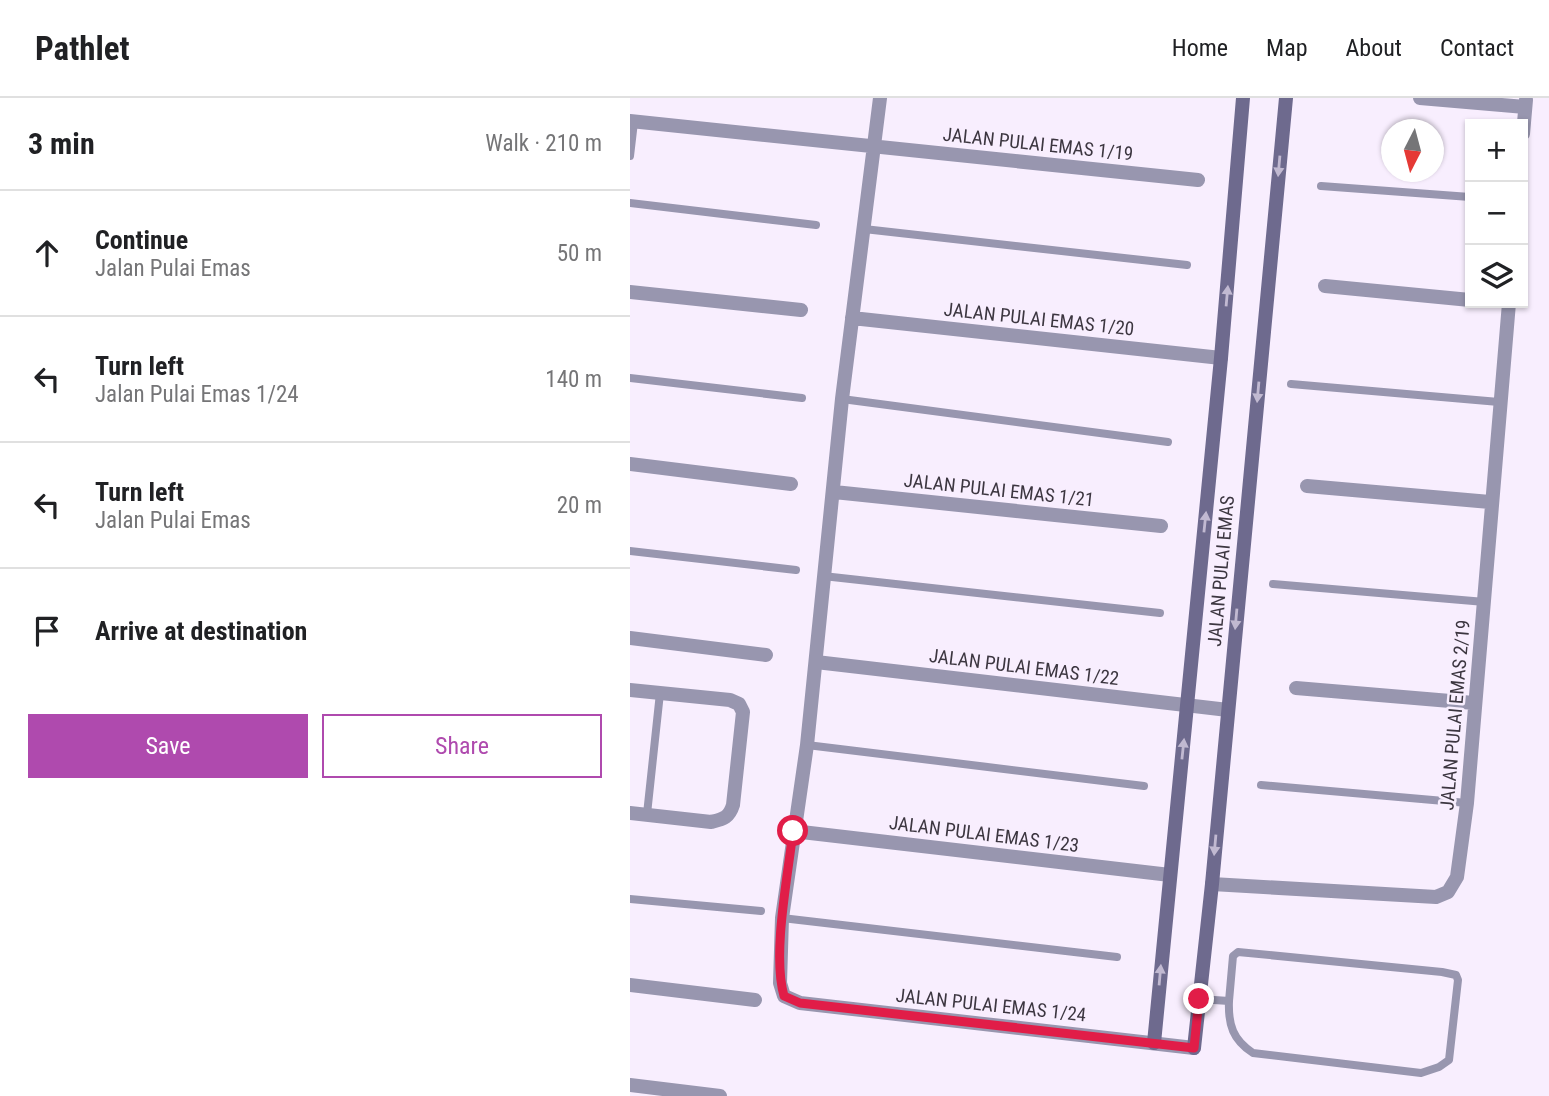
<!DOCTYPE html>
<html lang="en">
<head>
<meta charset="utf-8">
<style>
  :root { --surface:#fff; --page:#f2f2f2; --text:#202124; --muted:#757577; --line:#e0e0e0; --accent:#af4aae }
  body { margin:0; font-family:"Roboto Condensed",sans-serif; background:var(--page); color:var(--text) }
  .controls { position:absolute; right:21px; top:21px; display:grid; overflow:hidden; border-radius:0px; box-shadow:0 2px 5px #0004 }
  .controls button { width:63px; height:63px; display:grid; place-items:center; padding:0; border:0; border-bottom:2px solid var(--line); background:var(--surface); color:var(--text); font:35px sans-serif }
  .compass { position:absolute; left:751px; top:21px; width:63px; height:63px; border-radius:50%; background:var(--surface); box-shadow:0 2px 5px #0004; rotate:186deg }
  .stop { position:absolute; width:21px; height:21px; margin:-16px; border:5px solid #e11d48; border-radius:50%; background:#fff }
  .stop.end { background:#e11d48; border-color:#fff; box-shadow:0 2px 7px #0008 }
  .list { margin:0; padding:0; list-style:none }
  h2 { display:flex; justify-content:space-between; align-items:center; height:91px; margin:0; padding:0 28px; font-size:30px }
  h2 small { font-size:23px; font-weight:400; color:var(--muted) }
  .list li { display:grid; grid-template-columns:46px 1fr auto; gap:21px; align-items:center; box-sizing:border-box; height:126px; padding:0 28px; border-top:2px solid var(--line) }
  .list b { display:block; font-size:26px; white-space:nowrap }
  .list p { margin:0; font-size:23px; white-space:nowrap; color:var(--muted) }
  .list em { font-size:23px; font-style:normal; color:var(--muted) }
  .actions { display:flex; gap:14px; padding:21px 28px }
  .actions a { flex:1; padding:16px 0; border:2px solid var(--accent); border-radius:0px; text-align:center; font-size:24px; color:var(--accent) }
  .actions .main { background:var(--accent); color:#fff }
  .icon { flex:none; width:38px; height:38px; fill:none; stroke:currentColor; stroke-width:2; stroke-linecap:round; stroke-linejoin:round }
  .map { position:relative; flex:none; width:919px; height:998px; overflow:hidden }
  header { display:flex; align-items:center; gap:42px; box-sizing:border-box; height:98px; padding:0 35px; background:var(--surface); border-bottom:2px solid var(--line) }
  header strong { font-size:33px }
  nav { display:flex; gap:38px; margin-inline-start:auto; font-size:24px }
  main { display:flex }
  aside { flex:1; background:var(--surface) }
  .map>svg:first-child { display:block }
</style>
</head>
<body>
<header>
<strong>Pathlet</strong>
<nav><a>Home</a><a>Map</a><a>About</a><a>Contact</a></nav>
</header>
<main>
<aside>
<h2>3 min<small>Walk · 210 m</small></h2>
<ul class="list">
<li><svg class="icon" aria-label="ahead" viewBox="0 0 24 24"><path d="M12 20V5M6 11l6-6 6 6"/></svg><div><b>Continue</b><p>Jalan Pulai Emas</p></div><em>50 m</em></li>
<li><svg class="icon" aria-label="left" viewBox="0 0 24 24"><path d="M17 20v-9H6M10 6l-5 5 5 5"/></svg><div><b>Turn left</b><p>Jalan Pulai Emas 1/24</p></div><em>140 m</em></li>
<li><svg class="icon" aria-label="left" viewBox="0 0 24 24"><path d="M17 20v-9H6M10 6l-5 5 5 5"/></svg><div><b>Turn left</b><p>Jalan Pulai Emas</p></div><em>20 m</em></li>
<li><svg class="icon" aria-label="arrive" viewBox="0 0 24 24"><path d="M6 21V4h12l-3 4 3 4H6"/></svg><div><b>Arrive at destination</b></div></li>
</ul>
<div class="actions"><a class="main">Save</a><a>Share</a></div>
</aside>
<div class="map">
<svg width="919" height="998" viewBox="0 0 919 998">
  <rect width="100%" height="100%" fill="#f8eefe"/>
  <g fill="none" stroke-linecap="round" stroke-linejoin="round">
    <!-- lane -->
    <path stroke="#9896af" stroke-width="8" d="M0 58 4 24
      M691 88 840 99
      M0 105 186 127
      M234 131 557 167
      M0 280 172 300
      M661 286 869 304
      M212 301 538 344
      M0 453 166 472
      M193 478 530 515
      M643 486 855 504
      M177 647 514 688
      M631 687 837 705
      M17 716 30 595
      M0 801 131 813
      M152 820 487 859
      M569 901 599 903C598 927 603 942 623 955L791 975 809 969 819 962 828 882 826 877 812 874 608 854 603 858 599 903"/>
    <!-- street -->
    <path stroke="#9896af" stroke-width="14" d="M250 0 212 301 177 647 152 820 150 885 154 898 170 905 564 950
      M790 0 895 9
      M0 23 568 82
      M893 36 896 2
      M695 188 840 202
      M0 194 171 212
      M222 220 591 260
      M0 366 161 386
      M677 388 860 404
      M204 394 531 428
      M0 540 136 557
      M186 564 598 612
      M666 590 844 605
      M0 592 100 602 109 606 113 614 103 707C99 720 93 721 81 724L0 715
      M163 733 540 777
      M582 786 806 799 818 794 827 779 837 705 879 205
      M0 887 125 902
      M0 987 90 998"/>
    <!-- secondary -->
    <path stroke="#6e6a8e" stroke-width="14" d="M524 945 591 260 613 0
      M564 950 582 786 656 0"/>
  </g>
  <!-- one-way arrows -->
  <defs><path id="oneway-solid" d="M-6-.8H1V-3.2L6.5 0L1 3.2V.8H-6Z" transform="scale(1.75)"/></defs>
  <g fill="#c1b9d1">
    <use href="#oneway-solid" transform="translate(649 68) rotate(95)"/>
    <use href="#oneway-solid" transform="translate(597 198) rotate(-85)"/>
    <use href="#oneway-solid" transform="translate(628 294) rotate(95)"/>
    <use href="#oneway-solid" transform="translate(575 424) rotate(-84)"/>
    <use href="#oneway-solid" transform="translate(606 521) rotate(95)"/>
    <use href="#oneway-solid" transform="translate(553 651) rotate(-84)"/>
    <use href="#oneway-solid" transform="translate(585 747) rotate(95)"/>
    <use href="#oneway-solid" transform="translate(530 877) rotate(-85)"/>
  </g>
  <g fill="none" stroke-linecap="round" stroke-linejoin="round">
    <!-- route -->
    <path stroke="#e11d48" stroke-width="9" d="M163 733C158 778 142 856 154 898L170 905 564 950 569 901"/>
  </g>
  <g text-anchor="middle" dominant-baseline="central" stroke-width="5" stroke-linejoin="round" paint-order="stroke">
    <!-- street labels -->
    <g font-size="19" fill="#3c3640" stroke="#f8eefe">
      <text transform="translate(408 46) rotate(6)">JALAN PULAI EMAS 1/19</text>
      <text transform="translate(409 221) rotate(6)">JALAN PULAI EMAS 1/20</text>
      <text transform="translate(369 392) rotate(6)">JALAN PULAI EMAS 1/21</text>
      <text transform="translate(591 473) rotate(-85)">JALAN PULAI EMAS</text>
      <text transform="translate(394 569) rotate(7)">JALAN PULAI EMAS 1/22</text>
      <text transform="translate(825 617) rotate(-85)">JALAN PULAI EMAS 2/19</text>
      <text transform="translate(354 736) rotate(7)">JALAN PULAI EMAS 1/23</text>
      <text transform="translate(361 907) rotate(6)">JALAN PULAI EMAS 1/24</text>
    </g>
  </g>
</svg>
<div class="controls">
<button>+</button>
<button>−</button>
<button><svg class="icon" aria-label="layers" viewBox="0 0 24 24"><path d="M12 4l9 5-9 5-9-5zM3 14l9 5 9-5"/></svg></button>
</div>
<svg class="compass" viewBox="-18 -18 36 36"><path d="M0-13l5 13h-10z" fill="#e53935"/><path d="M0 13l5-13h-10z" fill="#757577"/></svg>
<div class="stop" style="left:163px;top:733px"></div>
<div class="stop end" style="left:569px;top:901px"></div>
</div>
</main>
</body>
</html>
